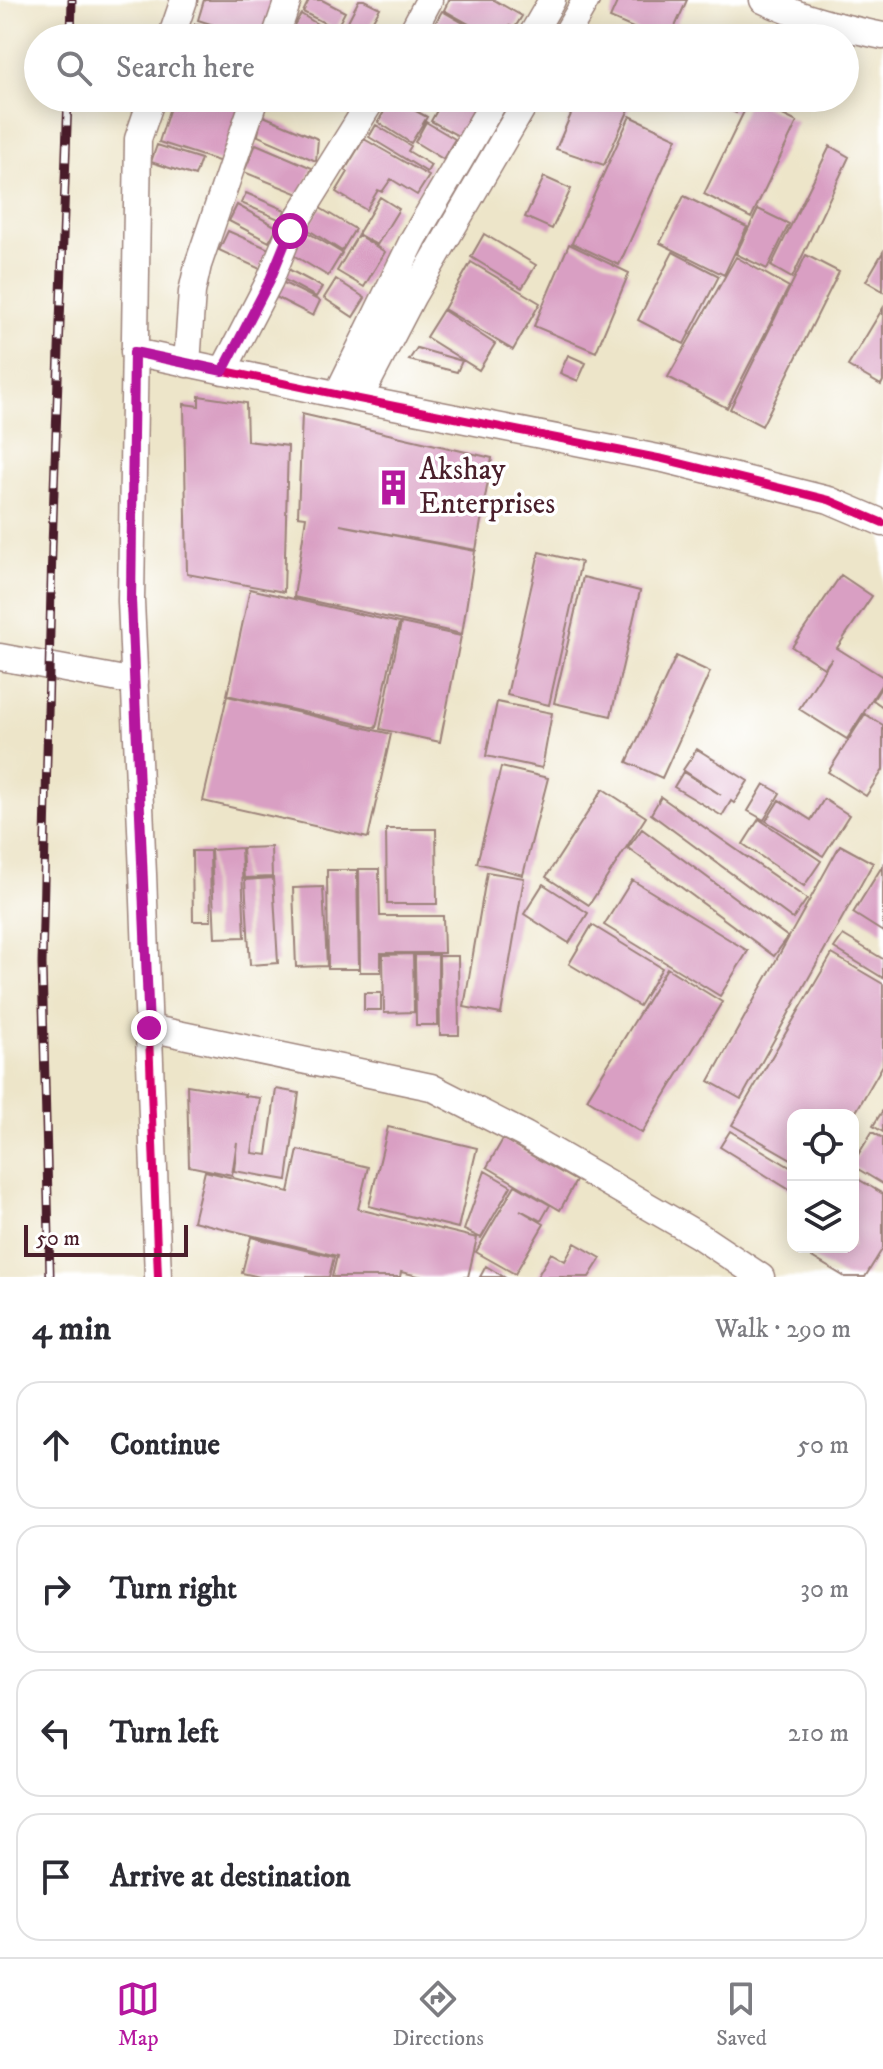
<!DOCTYPE html>
<html lang="en">
<head>
<meta charset="utf-8">
<style>
  :root { --surface:#fff; --page:#f7f7f7; --text:#2b2b33; --muted:#7c7c81; --line:#e1e1e2; --accent:#b5179e }
  body { margin:0; font-family:"IM FELL DW Pica",serif; background:var(--page); color:var(--text) }
  .controls { position:absolute; right:24px; bottom:24px; display:grid; overflow:hidden; border-radius:16px; box-shadow:0 4px 20px #0003 }
  .controls button { width:72px; height:72px; display:grid; place-items:center; padding:0; border:0; border-bottom:2px solid var(--line); background:var(--surface); color:var(--text); font:40px sans-serif }
  .scale { position:absolute; left:24px; bottom:20px; width:164px; box-sizing:border-box; padding-left:8px; border:4px solid #4a1f2b; border-top:0; font-size:22px; line-height:28px; white-space:nowrap; color:#4a1f2b; -webkit-text-stroke:6px #fff; paint-order:stroke }
  .stop { position:absolute; width:24px; height:24px; margin:-18px; border:6px solid #b5179e; border-radius:50%; background:#fff }
  .stop.end { background:#b5179e; border-color:#fff; box-shadow:0 2px 8px #0008 }
  .list { margin:0; padding:0; list-style:none }
  h2 { display:flex; justify-content:space-between; align-items:center; height:104px; margin:0; padding:0 32px; font-size:34px }
  h2 small { font-size:26px; font-weight:400; color:var(--muted) }
  .list li { display:grid; grid-template-columns:52px 1fr auto; gap:24px; align-items:center; box-sizing:border-box; height:128px; margin:0 16px 16px; padding:0 16px; border:2px solid var(--line); border-radius:24px }
  .list b { display:block; font-size:30px; white-space:nowrap }
  .list em { font-size:26px; font-style:normal; color:var(--muted) }
  .icon { flex:none; width:44px; height:44px; fill:none; stroke:currentColor; stroke-width:2; stroke-linecap:round; stroke-linejoin:round }
  .map { position:relative; flex:none; width:883px; height:1277px; overflow:hidden }
  .search { position:absolute; background:var(--surface); box-shadow:0 4px 20px #0003; left:24px; right:24px; top:24px; height:88px; display:flex; align-items:center; gap:20px; box-sizing:border-box; padding:0 28px; border-radius:44px; color:var(--muted); font-size:30px }
  .sheet { height:680px; background:var(--surface) }
  nav { display:flex; justify-content:space-around; align-items:center; box-sizing:border-box; height:112px; border-top:2px solid var(--line); background:var(--surface); font-size:22px; color:var(--muted) }
  nav a { display:grid; justify-items:center; gap:4px }
  nav .on { color:var(--accent) }
  .map>svg:first-child { display:block }
</style>
</head>
<body>
<div class="map">
<svg width="883" height="1277" viewBox="0 0 883 1277">
  <rect width="100%" height="100%" fill="#fff"/>
  <filter id="ink" filterUnits="userSpaceOnUse"><feTurbulence type="fractalNoise" baseFrequency=".0125" numOctaves="2"/><feDisplacementMap in="SourceGraphic" scale="16" xChannelSelector="R" yChannelSelector="G"/><feConvolveMatrix kernelMatrix="1 2 1 2 8 2 1 2 1" color-interpolation-filters="sRGB"/></filter>
  <filter id="wash" filterUnits="userSpaceOnUse"><feTurbulence type="fractalNoise" baseFrequency=".006" numOctaves="4" result="noise"/><feDisplacementMap in="SourceGraphic" scale="32" xChannelSelector="R" yChannelSelector="G"/><feGaussianBlur stdDeviation="1.8" result="paint"/><feColorMatrix in="noise" values="0 0 0 0 0 0 0 0 0 0 0 0 0 0 0 0 0 1.4 0 .05"/><feComposite in="paint" operator="in"/></filter>
  <g filter="url(#wash)">
    <rect width="100%" height="100%" fill="#ede5c9"/>
    <g id="blocks">
      <!-- building -->
      <path fill="#d99fc3" d="M204 0H286L274 38H254L198 20Z
        M309 0H322L345 12 336 29 303 12Z
        M359 0H364L380 8 368 29 354 22 382 38H339Z
        M449 0H494L522 16 514 29 510 26 503 38H494L444 10Z
        M618 0H687L670 38H656L610 18Z
        M442 11 484 35 482 38H427Z
        M301 14 335 35 333 38H305L291 30Z
        M195 24 237 37 236 38H191Z
        M173 98H222L249 107 231 165 159 142Z
        M325 98H339L334 108 323 103Z
        M392 98 427 117 411 143 378 122Z
        M444 98H459L477 108 460 137 431 121Z
        M578 98H610L630 107 604 165 556 149Z
        M703 98H743L736 113Z
        M750 99 797 122 751 218 704 194Z
        M261 115 318 139 316 161 258 136Z
        M630 116 677 138 619 265 572 243Z
        M426 122 455 139 443 159 415 142Z
        M376 125 411 146 408 151 431 165 427 172 369 137Z
        M364 139 429 176 417 195 391 179 382 192 378 190 366 210 336 192 348 172 345 170Z
        M256 144 312 168 301 195 244 172Z
        M157 145 201 159 195 176 151 162Z
        M830 146 849 157 792 278 771 266Z
        M544 177 571 189 552 229 525 217Z
        M246 193 285 210 281 220 241 203Z
        M684 196 747 227 724 275 660 243Z
        M380 197 399 209 377 245 358 234Z
        M237 205 277 227 269 242 229 221Z
        M320 208 355 229 342 251 307 229Z
        M758 209 789 224 767 269 736 254Z
        M302 229 342 253 328 276 288 252Z
        M228 231 269 249 260 269 219 250Z
        M484 234 536 265 522 288 471 257Z
        M358 235 385 252 364 287 337 271Z
        M569 244 629 273 596 352 534 326Z
        M673 252 719 276 684 344 638 320Z
        M883 252V291L866 281Z
        M806 255 839 272 762 426 730 409Z
        M736 257 789 287 727 408 668 377Z
        M471 262 540 303 513 350 444 309Z
        M288 269 322 287 316 297 283 279Z
        M336 279 365 298 353 317 324 298Z
        M282 282 320 301 313 316 274 296Z
        M883 308V381L881 385 848 366Z
        M443 310 495 344 479 370 426 337Z
        M417 348 462 361 457 372 409 360Z
        M568 355 586 363 578 381 560 373Z
        M199 396 246 403 247 441 288 446 284 592 187 574 184 404 199 406Z
        M302 414 492 458 476 550 340 525 475 551 462 634 294 597 306 517 298 516Z
        M539 552 581 562 549 705 507 695Z
        M841 575 872 596 837 648 883 677V682L847 739 799 709 832 658 824 668 792 647Z
        M583 577 640 591 611 716 554 703Z
        M250 589 399 623 376 728 227 695Z
        M401 623 461 636 440 742 380 729Z
        M676 656 710 672 662 778 627 762Z
        M883 685V707L873 700Z
        M227 696 391 734 368 838 203 801Z
        M497 702 552 713 542 768 486 756Z
        M865 714 883 725V770L866 796 828 772Z
        M697 749 748 781 734 803 731 801 722 816 674 787 683 772 721 795 683 770Z
        M501 767 548 778 523 875 477 863Z
        M764 784 780 793 764 820 748 811Z
        M603 789 646 817 589 905 546 877Z
        M661 797 807 899 793 919 651 814Z
        M824 799 849 815 823 856 766 821 779 800 811 820Z
        M759 819 821 861 804 886 743 844Z
        M386 829H436L437 904H387Z
        M642 829 788 937 774 956 628 848Z
        M840 845 873 863 741 1099 709 1081Z
        M271 847 272 877 244 878 242 848Z
        M241 848 245 937 215 938 211 850Z
        M192 851H210L211 921H193Z
        M883 865V932L853 913Z
        M359 869H379L380 916H443L444 953H381V972H360Z
        M327 870H357L359 969H328Z
        M487 872 524 878 501 1014 464 1007Z
        M273 878 278 963 250 965 245 880Z
        M632 880 748 951 720 996 604 925Z
        M543 884 588 913 569 943 524 914Z
        M323 887 327 966 296 967 293 888Z
        M592 925 662 968 639 1006 569 964Z
        M843 935 883 959V978L834 948Z
        M413 954 414 1012 384 1013 383 955Z
        M832 954 883 984V1065L854 1115H793V1160L732 1125Z
        M415 955H438V1025H416Z
        M439 956H458L459 1035H440Z
        M667 968 722 1002 642 1133 587 1099Z
        M364 993H381V1010H364Z
        M187 1085 245 1094 244 1096 260 1098 252 1153 267 1155 276 1089 299 1093 287 1180 234 1171 237 1142 232 1175 189 1166Z
        M883 1110V1132L873 1126Z
        M388 1127 477 1148 458 1228 369 1206Z
        M730 1131 793 1169V1192L720 1147Z
        M872 1132 883 1138V1184L853 1166V1163Z
        M503 1139 576 1181 560 1210 487 1167Z
        M298 1150 368 1167 358 1209 477 1238 468 1277H423L401 1272 400 1277H332L337 1256 193 1221 205 1171 289 1192Z
        M485 1171 511 1186 481 1238 464 1230Z
        M853 1176 883 1194V1248L865 1277H845L805 1253 809 1247H853Z
        M515 1185 550 1205 541 1221 520 1210 544 1224 515 1274 476 1252Z
        M251 1237 334 1257 329 1277H260L242 1273Z
        M575 1243 601 1258 589 1277H537L551 1253 565 1261Z
        M486 1266 504 1277H480Z"/>
    </g>
  </g>
  <g filter="url(#ink)">
    <use href="#blocks" fill-opacity="0" stroke="#9c827a" stroke-width="2"/>
    <g fill="none" stroke-linecap="round" stroke-linejoin="round">
      <defs>
        <path id="minor" d="M763 0C803 19 840 27 883 36
          M171 38 184 0
          M275 38 288 0
          M409 38 429 0
          M530 38 552 0
          M564 38 586 0
          M152 98 138 139 131 601 143 874 158 1277
          M134 352 359 399 663 459 829 500 883 523
          M187 364 192 292 198 265 255 98
          M223 371 270 280 290 231 373 98
          M337 395 414 238 496 98
          M359 399 412 297 528 98
          M0 657 135 682
          M149 1028 431 1087 525 1135 698 1235 761 1277"/>
      </defs>
      <!-- minor casing -->
      <use href="#minor" stroke="#9c827a" stroke-width="29"/>
      <!-- minor -->
      <use href="#minor" stroke="#fff" stroke-width="26"/>
      <defs>
        <path id="rail" d="M71 38 72 0
          M50 1277 42 964 52 547 68 98"/>
      </defs>
      <!-- rail casing -->
      <use href="#rail" stroke="#4a1f2b" stroke-width="9"/>
      <!-- rail -->
      <use href="#rail" stroke="#fff" stroke-width="6" stroke-dasharray="18" stroke-linecap="butt"/>
      <defs>
        <path id="cycleway" d="M158 1277 143 874 131 601 134 352 359 399 663 459 829 500 883 523"/>
      </defs>
      <!-- cycleway casing -->
      <use href="#cycleway" stroke="#fff" stroke-width="13"/>
      <!-- cycleway -->
      <use href="#cycleway" stroke="#d6006c" stroke-width="8"/>
    </g>
  </g>
  <g fill="none" stroke-linecap="round" stroke-linejoin="round" filter="url(#ink)">
    <!-- route -->
    <path stroke="#b5179e" stroke-width="10" d="M149 1028 131 601 134 352 223 371 270 280 290 231"/>
  </g>
  <!-- icons -->
  <defs>
    <symbol id="building-bare" viewBox="-9 -9 18 18"><path d="M-4-6H4V6H1V3H-1V6H-4ZM-2.5-4.3h1.7v1.8h-1.7ZM.8-4.3h1.7v1.8H.8ZM-2.5-1h1.7V.8h-1.7ZM.8-1h1.7V.8H.8Z" fill="#b5179e" stroke="#fff" stroke-width="2.5" paint-order="stroke"/></symbol>
  </defs>
  <g fill-rule="evenodd">
    <use href="#building-bare" x="368" y="462" width="51" height="51"/>
  </g>
  <g text-anchor="middle" dominant-baseline="central" stroke-width="7" stroke-linejoin="round" paint-order="stroke">
    <!-- poi labels -->
    <g font-size="30" fill="#4a1f2b" stroke="#fff" text-anchor="start">
      <text x="419" y="470">Akshay<tspan x="419" dy="34">Enterprises</tspan></text>
    </g>
  </g>
</svg>
<div class="controls">
<button><svg class="icon" aria-label="locate" viewBox="0 0 24 24"><circle cx="12" cy="12" r="6"/><path d="M12 2v4M12 18v4M2 12h4M18 12h4"/></svg></button>
<button><svg class="icon" aria-label="layers" viewBox="0 0 24 24"><path d="M12 4l9 5-9 5-9-5zM3 14l9 5 9-5"/></svg></button>
</div>
<div class="scale">50 m</div>
<div class="stop" style="left:290px;top:231px"></div>
<div class="stop end" style="left:149px;top:1028px"></div>
<div class="search"><svg class="icon" aria-label="search" viewBox="0 0 24 24"><circle cx="10" cy="10" r="6"/><path d="M15 15l6 6"/></svg>Search here</div>
</div>
<section class="sheet">
<h2>4 min<small>Walk · 290 m</small></h2>
<ul class="list">
<li><svg class="icon" aria-label="ahead" viewBox="0 0 24 24"><path d="M12 20V5M6 11l6-6 6 6"/></svg><div><b>Continue</b></div><em>50 m</em></li>
<li><svg class="icon" aria-label="right" viewBox="0 0 24 24"><path d="M7 20v-9h11M14 6l5 5-5 5"/></svg><div><b>Turn right</b></div><em>30 m</em></li>
<li><svg class="icon" aria-label="left" viewBox="0 0 24 24"><path d="M17 20v-9H6M10 6l-5 5 5 5"/></svg><div><b>Turn left</b></div><em>210 m</em></li>
<li><svg class="icon" aria-label="arrive" viewBox="0 0 24 24"><path d="M6 21V4h12l-3 4 3 4H6"/></svg><div><b>Arrive at destination</b></div></li>
</ul>
</section>
<nav>
<a class="on"><svg class="icon" aria-label="map" viewBox="0 0 24 24"><path d="M3 6l6-2 6 2 6-2v14l-6 2-6-2-6 2zM9 4v14M15 6v14"/></svg>Map</a>
<a><svg class="icon" aria-label="directions" viewBox="0 0 24 24"><path d="M12 3l9 9-9 9-9-9zM9 14v-3h6M13 9l2 2-2 2"/></svg>Directions</a>
<a><svg class="icon" aria-label="saved" viewBox="0 0 24 24"><path d="M7 4h10v16l-5-4-5 4z"/></svg>Saved</a>
</nav>
</body>
</html>
